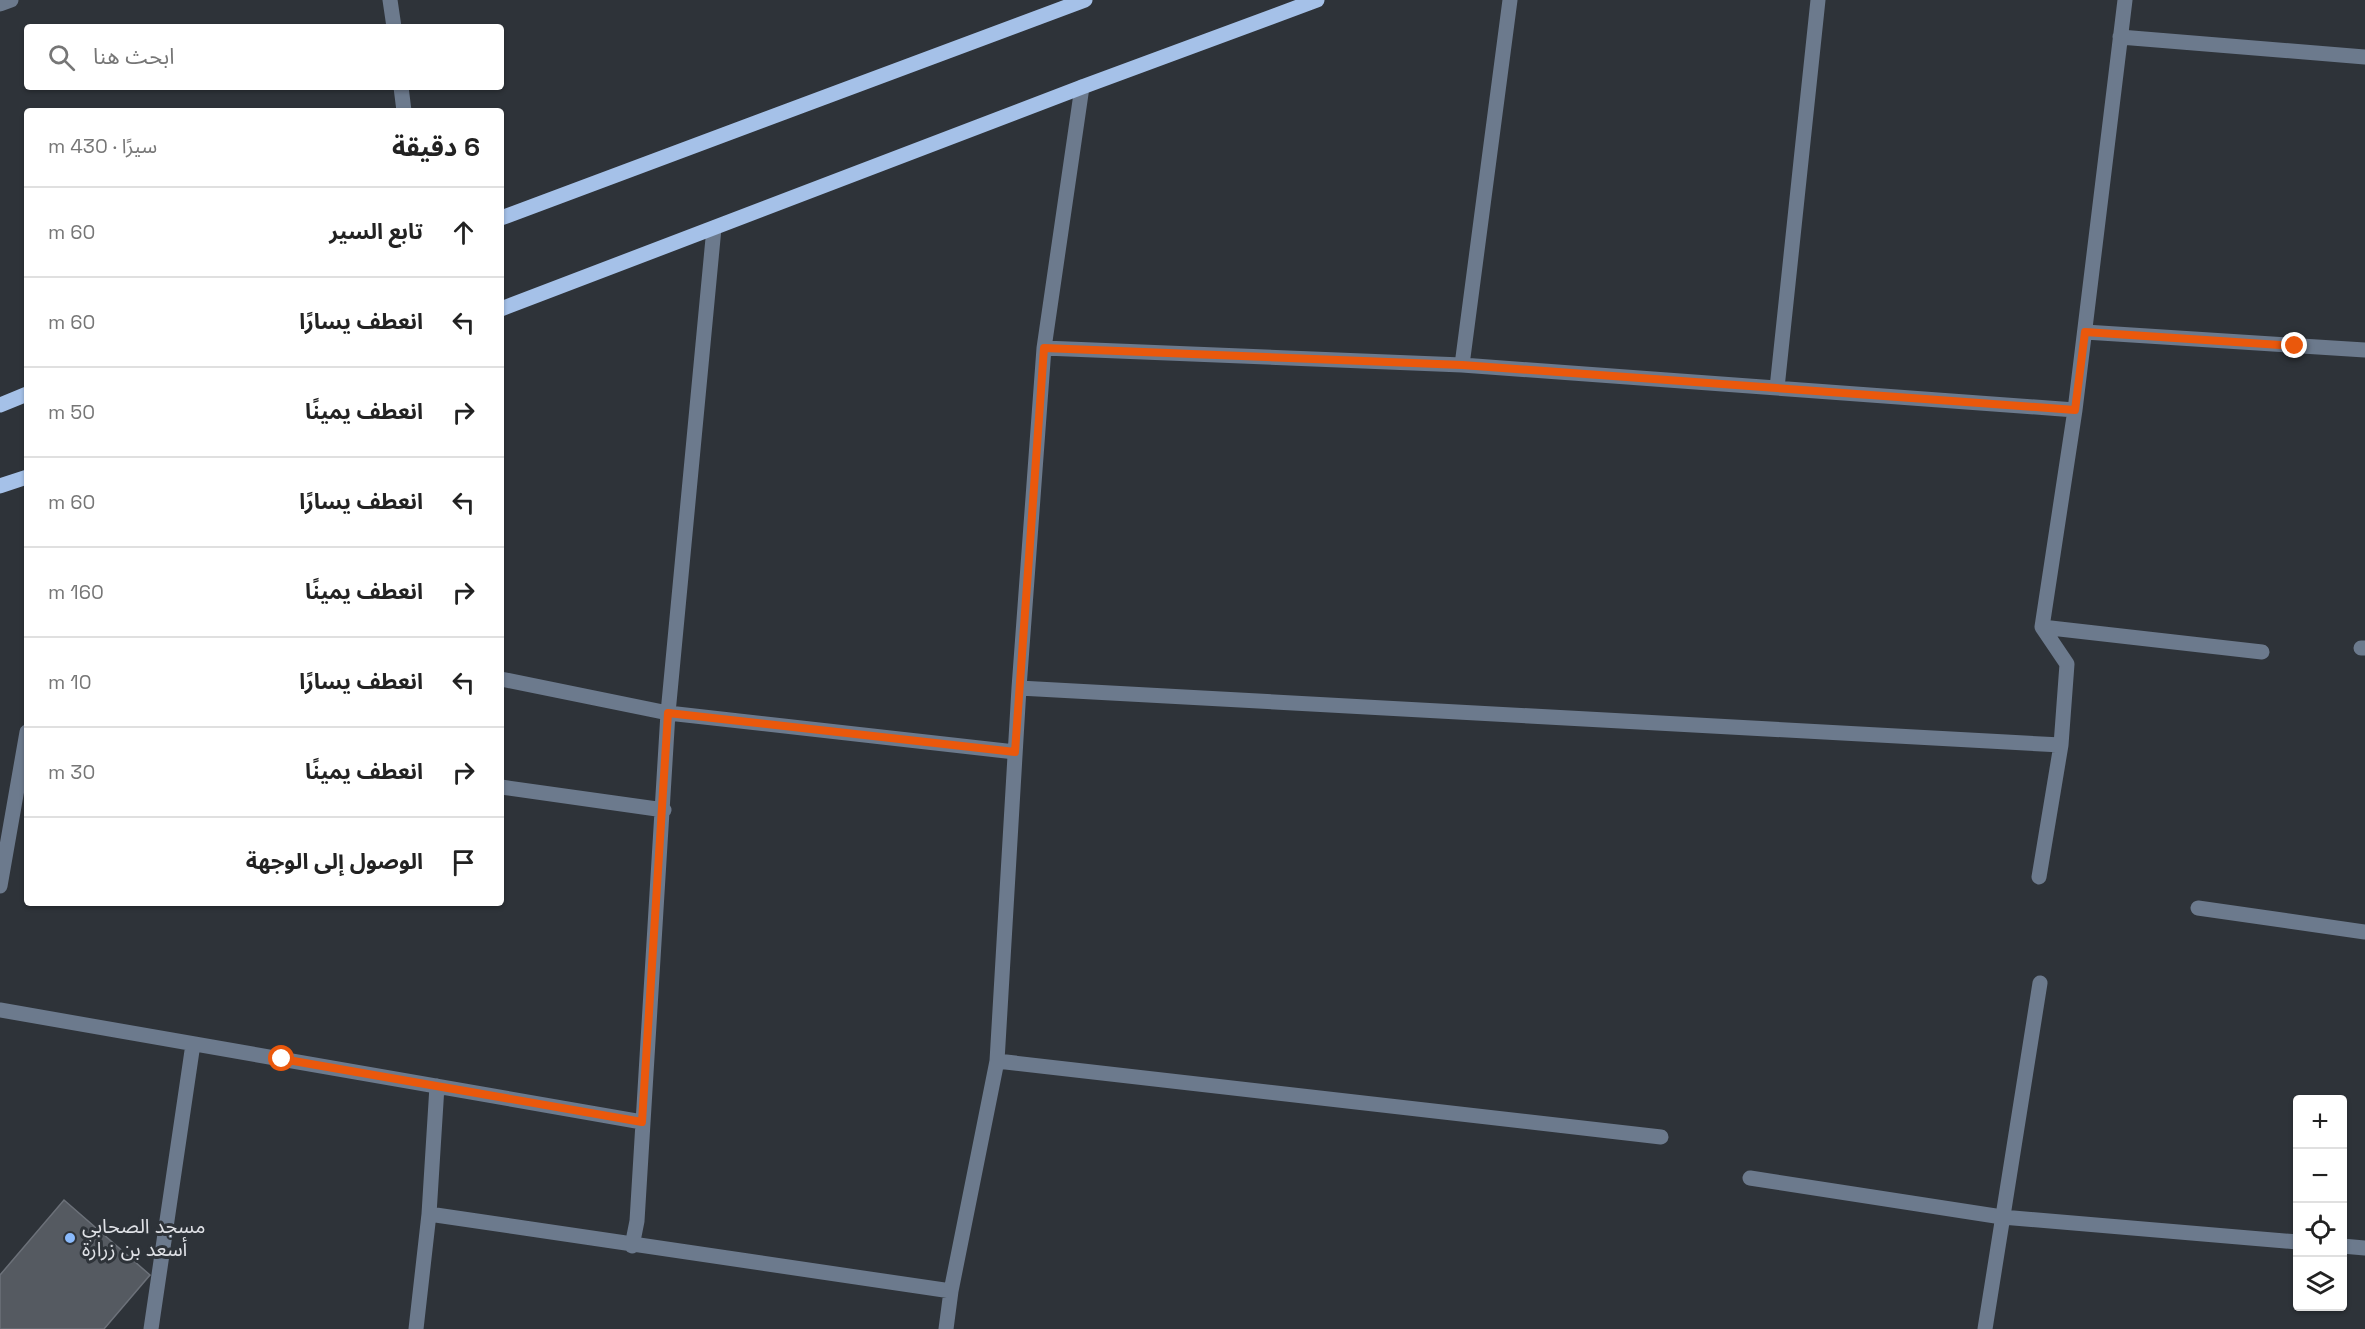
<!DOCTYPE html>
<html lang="ar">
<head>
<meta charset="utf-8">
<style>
  :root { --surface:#fff; --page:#f2f2f2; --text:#222; --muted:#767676; --line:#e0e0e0 }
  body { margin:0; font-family:"Space Grotesk","Noto Sans Arabic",sans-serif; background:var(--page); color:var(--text); direction:rtl }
  .controls { position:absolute; right:18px; bottom:18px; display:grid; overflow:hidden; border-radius:6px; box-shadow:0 2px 4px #0004 }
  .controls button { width:54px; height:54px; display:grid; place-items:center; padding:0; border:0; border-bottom:2px solid var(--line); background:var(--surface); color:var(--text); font:30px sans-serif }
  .stop { position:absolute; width:18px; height:18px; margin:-14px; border:4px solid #ea580c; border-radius:50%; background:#fff }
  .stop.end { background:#ea580c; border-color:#fff; box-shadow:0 2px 6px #0008 }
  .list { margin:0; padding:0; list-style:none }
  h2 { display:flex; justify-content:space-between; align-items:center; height:78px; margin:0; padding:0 24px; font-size:26px }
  h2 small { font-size:20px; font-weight:400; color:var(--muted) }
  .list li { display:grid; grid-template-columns:39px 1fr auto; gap:18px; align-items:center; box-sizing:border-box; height:90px; padding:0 24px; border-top:2px solid var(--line) }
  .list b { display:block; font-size:22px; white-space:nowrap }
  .list em { font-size:20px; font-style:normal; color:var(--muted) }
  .icon { flex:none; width:33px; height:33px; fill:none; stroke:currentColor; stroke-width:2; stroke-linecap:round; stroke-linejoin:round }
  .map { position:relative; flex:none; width:2365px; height:1329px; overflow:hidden; direction:ltr }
  .search { position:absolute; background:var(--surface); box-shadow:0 2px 4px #0004; left:24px; top:24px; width:480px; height:66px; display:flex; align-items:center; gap:15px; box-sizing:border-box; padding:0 21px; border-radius:6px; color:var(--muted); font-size:22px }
  .panel { position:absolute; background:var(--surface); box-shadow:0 2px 4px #0004; left:24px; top:108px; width:480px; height:798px; border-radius:6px; direction:rtl }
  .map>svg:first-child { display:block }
</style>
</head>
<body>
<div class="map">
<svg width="2365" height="1329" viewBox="0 0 2365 1329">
  <rect width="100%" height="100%" fill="#2e3339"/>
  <!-- building -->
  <path fill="#555a61" stroke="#6c7179" stroke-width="1.5" d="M64 1200 150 1275 104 1329H0V1275Z"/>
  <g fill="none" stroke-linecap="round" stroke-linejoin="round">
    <!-- minor -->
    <path stroke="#6c7a8d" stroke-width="15" d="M390 0 394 27
      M0 4 11 0
      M2120 37 2365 57
      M401 87 404 111
      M2085 332 2365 350
      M1044 348 1462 365 2075 410
      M1462 365 1510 0
      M1777 388 1818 0
      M2042 627 2262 652
      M2361 648H2365
      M501 679 668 713 1015 752
      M1019 688 2061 745
      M501 787 664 810
      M2039 877 2061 745 2067 664 2042 627 2075 410 2125 0
      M0 886 27 732
      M2198 908 2365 932
      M0 1010 642 1122
      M997 1061 1661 1137
      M1750 1178 2002 1217 2298 1242
      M429 1214 951 1291
      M632 1246 637 1221 668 713 714 228
      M2342 1246 2365 1248
      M151 1329 193 1044
      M416 1329 429 1214 437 1086
      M946 1329 951 1291 997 1061 1019 688 1044 348 1082 87
      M1985 1329 2040 983"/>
    <!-- major -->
    <path stroke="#a5c1e8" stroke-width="15" d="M501 218 1085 0
      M501 309 1082 87 1317 0
      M0 405 27 394
      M0 486 27 477"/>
  </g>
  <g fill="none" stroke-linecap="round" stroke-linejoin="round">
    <!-- route -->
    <path stroke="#ea580c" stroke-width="8" d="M282 1059 642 1122 668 713 1015 752 1044 348 1462 365 2075 410 2085 332 2295 346"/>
  </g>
  <!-- markers -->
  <circle fill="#8abafc" stroke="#2e3339" stroke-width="2" cx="70" cy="1238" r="6"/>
  <g text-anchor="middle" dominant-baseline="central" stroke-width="6" stroke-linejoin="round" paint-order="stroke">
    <!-- poi labels -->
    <g font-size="20" fill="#dfe1e6" stroke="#2e3339" text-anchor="start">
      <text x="82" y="1226">مسجد الصحابي<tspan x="82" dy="23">أسعد بن زرارة</tspan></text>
    </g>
  </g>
</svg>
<div class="controls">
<button>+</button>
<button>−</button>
<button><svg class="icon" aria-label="locate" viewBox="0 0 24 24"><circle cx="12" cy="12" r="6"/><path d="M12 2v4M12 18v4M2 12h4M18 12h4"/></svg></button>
<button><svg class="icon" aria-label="layers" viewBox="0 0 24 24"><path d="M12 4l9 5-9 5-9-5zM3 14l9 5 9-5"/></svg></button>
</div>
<div class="stop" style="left:282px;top:1059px"></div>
<div class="stop end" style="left:2295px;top:346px"></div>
<div class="search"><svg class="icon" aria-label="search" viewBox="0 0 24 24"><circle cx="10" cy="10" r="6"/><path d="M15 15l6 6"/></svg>ابحث هنا</div>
<section class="panel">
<h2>6 دقيقة<small>سيرًا · 430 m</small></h2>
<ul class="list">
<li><svg class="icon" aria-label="ahead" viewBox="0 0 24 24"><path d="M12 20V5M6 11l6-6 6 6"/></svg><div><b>تابع السير</b></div><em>60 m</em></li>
<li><svg class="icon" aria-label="left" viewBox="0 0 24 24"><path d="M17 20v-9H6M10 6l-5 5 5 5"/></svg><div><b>انعطف يسارًا</b></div><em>60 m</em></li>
<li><svg class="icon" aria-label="right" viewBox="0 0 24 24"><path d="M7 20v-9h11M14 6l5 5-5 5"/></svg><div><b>انعطف يمينًا</b></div><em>50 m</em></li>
<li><svg class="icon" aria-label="left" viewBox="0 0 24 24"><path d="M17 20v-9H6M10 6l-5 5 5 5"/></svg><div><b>انعطف يسارًا</b></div><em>60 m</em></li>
<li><svg class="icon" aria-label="right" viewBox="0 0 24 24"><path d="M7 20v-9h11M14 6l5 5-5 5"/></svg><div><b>انعطف يمينًا</b></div><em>160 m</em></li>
<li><svg class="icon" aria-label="left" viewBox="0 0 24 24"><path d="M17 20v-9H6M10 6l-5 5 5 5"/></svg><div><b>انعطف يسارًا</b></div><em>10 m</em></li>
<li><svg class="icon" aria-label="right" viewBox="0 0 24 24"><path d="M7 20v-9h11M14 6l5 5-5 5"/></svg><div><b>انعطف يمينًا</b></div><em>30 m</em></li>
<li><svg class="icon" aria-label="arrive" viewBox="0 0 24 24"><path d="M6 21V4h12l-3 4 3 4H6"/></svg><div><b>الوصول إلى الوجهة</b></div></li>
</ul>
</section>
</div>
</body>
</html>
